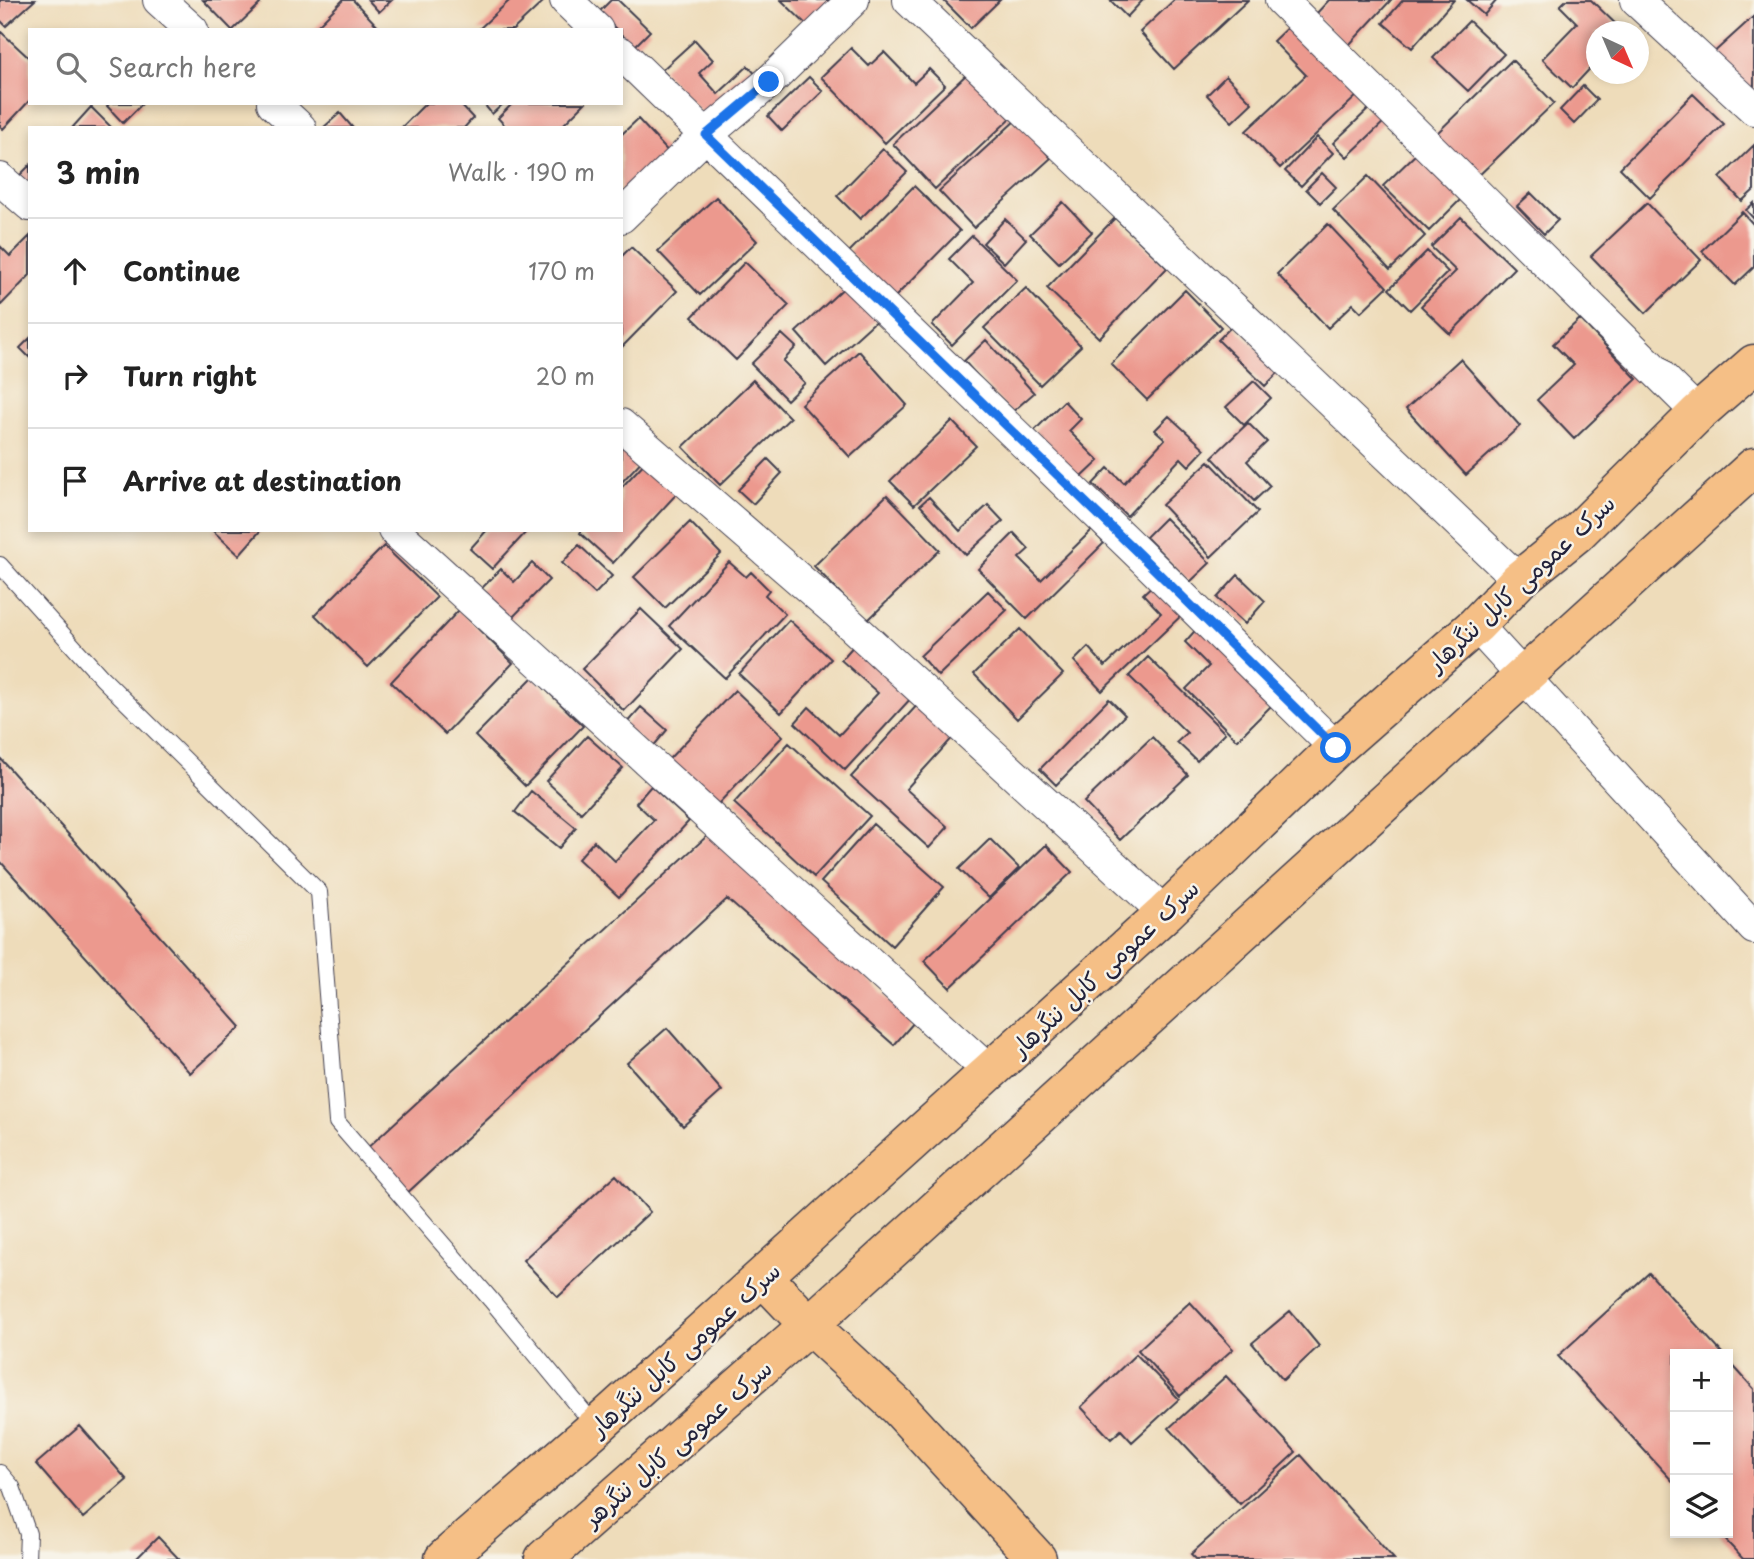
<!DOCTYPE html>
<html lang="en">
<head>
<meta charset="utf-8">
<style>
  :root { --surface:#fff; --page:#f6f6f6; --text:#222; --muted:#767676; --line:#e0e0e0 }
  body { margin:0; font-family:"Playpen Sans","Playpen Sans Arabic",sans-serif; background:var(--page); color:var(--text) }
  .controls { position:absolute; right:21px; bottom:21px; display:grid; overflow:hidden; border-radius:0px; box-shadow:0 4px 10px #0003 }
  .controls button { width:63px; height:63px; display:grid; place-items:center; padding:0; border:0; border-bottom:2px solid var(--line); background:var(--surface); color:var(--text); font:35px sans-serif }
  .compass { position:absolute; left:1586px; top:21px; width:63px; height:63px; border-radius:50%; background:var(--surface); box-shadow:0 4px 10px #0003; rotate:136deg }
  .stop { position:absolute; width:21px; height:21px; margin:-16px; border:5px solid #1a73e8; border-radius:50%; background:#fff }
  .stop.end { background:#1a73e8; border-color:#fff; box-shadow:0 2px 7px #0008 }
  .list { margin:0; padding:0; list-style:none }
  h2 { display:flex; justify-content:space-between; align-items:center; height:91px; margin:0; padding:0 28px; font-size:30px }
  h2 small { font-size:23px; font-weight:400; color:var(--muted) }
  .list li { display:grid; grid-template-columns:46px 1fr auto; gap:21px; align-items:center; box-sizing:border-box; height:105px; padding:0 28px; border-top:2px solid var(--line) }
  .list b { display:block; font-size:26px; white-space:nowrap }
  .list em { font-size:23px; font-style:normal; color:var(--muted) }
  .icon { flex:none; width:38px; height:38px; fill:none; stroke:currentColor; stroke-width:2; stroke-linecap:round; stroke-linejoin:round }
  .map { position:relative; flex:none; width:1754px; height:1559px; overflow:hidden }
  .search { position:absolute; background:var(--surface); box-shadow:0 4px 10px #0003; left:28px; top:28px; width:595px; height:77px; display:flex; align-items:center; gap:18px; box-sizing:border-box; padding:0 24px; border-radius:0px; color:var(--muted); font-size:26px }
  .panel { position:absolute; background:var(--surface); box-shadow:0 4px 10px #0003; left:28px; top:126px; width:595px; height:406px; border-radius:0px }
  .map>svg:first-child { display:block }
</style>
</head>
<body>
<div class="map">
<svg width="1754" height="1559" viewBox="0 0 1754 1559">
  <rect width="100%" height="100%" fill="#f7f3e8"/>
  <filter id="ink" filterUnits="userSpaceOnUse"><feTurbulence type="fractalNoise" baseFrequency=".0143" numOctaves="2"/><feDisplacementMap in="SourceGraphic" scale="14" xChannelSelector="R" yChannelSelector="G"/><feConvolveMatrix kernelMatrix="1 2 1 2 8 2 1 2 1" color-interpolation-filters="sRGB"/></filter>
  <filter id="wash" filterUnits="userSpaceOnUse"><feTurbulence type="fractalNoise" baseFrequency=".00686" numOctaves="4" result="noise"/><feDisplacementMap in="SourceGraphic" scale="28" xChannelSelector="R" yChannelSelector="G"/><feGaussianBlur stdDeviation="1.57" result="paint"/><feColorMatrix in="noise" values="0 0 0 0 0 0 0 0 0 0 0 0 0 0 0 0 0 1.4 0 .05"/><feComposite in="paint" operator="in"/></filter>
  <g filter="url(#wash)">
    <rect width="100%" height="100%" fill="#eedcba"/>
    <g id="blocks">
      <!-- building -->
      <path fill="#ec998e" d="M0 0H35L6 26 0 20Z
        M203 0H255L260 4 233 30H232Z
        M343 0H353L381 30H313Z
        M368 0H392L379 12Z
        M510 0H545L513 30H478Z
        M611 0H618L650 31 634 47 621 34V30H617L599 12Z
        M781 0H842L813 31Z
        M943 0H1000L971 28Z
        M1110 0H1143L1127 17Z
        M1174 0H1248L1174 69 1140 32Z
        M1329 0H1391L1348 46 1315 15Z
        M1403 0H1454L1412 48 1383 23Z
        M1467 0H1497L1484 15Z
        M1566 0H1591L1624 32H1596V62L1572 88 1542 59 1577 23 1560 6Z
        M1754 16V92L1710 56Z
        M1469 21 1504 54 1468 91 1433 58Z
        M1293 22 1360 93 1280 168 1246 131 1306 75 1273 41Z
        M0 31 30 59V100L3 129 0 126Z
        M695 40 713 60 699 73 718 94 748 66 760 79 711 123 662 70Z
        M851 48 869 66 884 52 914 83 929 69 945 85 885 143 821 77Z
        M1512 60 1554 103 1474 180 1433 137Z
        M968 73 1011 118 935 189 893 144Z
        M1226 76 1252 103 1232 122 1207 95Z
        M809 77 823 91 782 131 768 116Z
        M1583 86 1597 100 1574 124 1560 110Z
        M1693 94 1724 124 1650 198 1620 168Z
        M110 103H143L123 123 107 106Z
        M426 103H459L473 118 464 128H401Z
        M483 103H504L492 114Z
        M513 103H585L560 128H507L498 118Z
        M1373 105 1387 119 1347 157 1333 143Z
        M91 107 112 128H72Z
        M340 113 353 128H323Z
        M638 119 674 158 621 207V135Z
        M1016 120 1051 158 974 228 939 191Z
        M1317 137 1333 153 1301 186 1285 171Z
        M1754 145V190L1742 201 1720 178Z
        M883 149 907 172 860 219 837 196Z
        M1418 152 1463 197 1429 231 1383 186Z
        M30 165V186L19 176Z
        M1322 173 1336 187 1320 203 1306 189Z
        M1368 176 1425 236 1390 270 1333 210Z
        M914 186 960 231 895 297 849 252Z
        M1531 193 1558 220 1544 234 1517 206Z
        M716 197 757 241 700 295 658 251Z
        M1063 202 1092 232 1059 263 1030 234Z
        M1647 203 1701 260 1646 313 1591 256Z
        M1754 203V219L1746 210Z
        M1742 212 1754 225V267L1735 285 1702 251Z
        M1461 217 1514 268 1450 334 1421 306 1456 271 1431 247Z
        M1115 218 1167 268 1099 338 1047 288Z
        M1005 219 1026 239 1004 263 983 243Z
        M1328 224 1387 287 1361 312 1353 304 1328 328 1277 274Z
        M30 236V275L0 306V246L10 256Z
        M972 236 1017 280 952 345 932 325 973 283 949 259Z
        M631 247 677 291 621 348V257Z
        M1427 251 1448 272 1410 310 1389 289Z
        M745 262 789 305 736 360 692 317Z
        M849 283 880 317 826 366 796 332Z
        M1026 288 1081 346 1040 385 984 328Z
        M1185 290 1221 327 1147 400 1111 364Z
        M1580 319 1637 379 1574 439 1537 400 1574 365 1553 344Z
        M1233 325 1280 371 1265 386 1218 340Z
        M782 334 796 347 783 361 805 383 787 400 751 364Z
        M30 338V358L20 348Z
        M986 340 1034 393 1011 413 964 361Z
        M859 351 907 405 850 457 801 404Z
        M1460 359 1520 426 1466 475 1406 409Z
        M753 380 790 418 720 485 683 447Z
        M1254 381 1271 398 1244 425 1226 407Z
        M1064 401 1081 419 1069 431 1099 461 1081 478 1034 431Z
        M1169 416 1205 449 1189 466 1181 458 1127 516 1093 484 1108 468 1124 483 1165 439 1155 430Z
        M952 421 976 446 914 505 890 481Z
        M1248 423 1267 442 1247 461 1270 486 1254 501 1212 457Z
        M621 432 647 455 621 483Z
        M649 458 682 488 613 563 580 533 582 530H621V488Z
        M768 459 782 473 753 504 738 490Z
        M1209 461 1258 512 1211 557 1162 505Z
        M887 495 940 550 867 621 814 566Z
        M929 497 960 531 988 505 1003 521 966 555 920 505Z
        M1165 518 1210 563 1190 582 1146 537Z
        M690 522 721 554 665 608 634 577Z
        M212 530H261L239 555Z
        M487 530H528L492 569 470 549Z
        M1092 530 1104 543 1027 619 978 569 1014 533 1029 549 1019 558 1041 580Z
        M579 545 612 576 595 594 562 563Z
        M384 546 437 597 368 667 315 615Z
        M729 562 746 577 751 572 769 590 765 595 785 614 725 678 669 626Z
        M532 563 549 580 507 623 477 593 501 569 514 582Z
        M1238 575 1265 601 1245 624 1217 598Z
        M1155 583 1184 613 1102 691 1074 661 1088 647 1105 666 1161 613 1143 594Z
        M988 591 1007 610 938 676 920 656Z
        M641 609 683 649 624 711 582 669Z
        M459 610 513 663 445 734 391 682Z
        M789 620 831 659 781 713 739 674Z
        M1200 625 1276 701 1237 740 1186 689 1209 666 1185 642Z
        M1020 629 1063 674 1017 719 974 674Z
        M856 643 913 696 845 770 795 723 809 707 839 735 878 693 841 660Z
        M1148 657 1225 733 1197 761 1177 742 1187 733 1129 676Z
        M533 677 583 726 525 786 475 736Z
        M735 690 783 736 716 806 668 760Z
        M1109 699 1125 715 1056 785 1040 769Z
        M921 701 956 734 906 789 948 827 929 848 851 777Z
        M641 707 667 730 651 749 624 726Z
        M587 736 623 768 581 813 546 781Z
        M1152 737 1188 775 1120 840 1084 802Z
        M789 743 870 816 814 877 734 803Z
        M0 758 241 1027 190 1073 0 861Z
        M651 786 689 821 619 897 578 859 594 841 615 861 654 820 636 803Z
        M531 791 576 828 559 848 515 812Z
        M873 824 944 887 892 946 821 882Z
        M708 835 915 1021 894 1045 727 899 405 1195 364 1151Z
        M990 839 1019 868 989 898 959 869Z
        M1046 845 1072 872 950 988 924 961Z
        M667 1028 722 1091 683 1126 627 1063Z
        M616 1175 650 1212 558 1297 523 1260Z
        M1649 1273 1723 1354H1675V1484L1558 1356Z
        M1190 1302 1233 1349 1180 1396 1138 1350Z
        M1290 1311 1319 1346 1283 1380 1252 1343Z
        M1136 1354 1179 1399 1132 1442 1121 1430 1111 1439 1081 1407Z
        M1728 1360 1754 1389V1559H1743L1719 1533H1728Z
        M1226 1376 1296 1452 1240 1504 1169 1428Z
        M80 1426 127 1480 83 1518 36 1464Z
        M1301 1455 1394 1559H1196L1191 1554Z
        M158 1537 179 1559H136Z"/>
    </g>
  </g>
  <g filter="url(#ink)">
    <use href="#blocks" fill-opacity="0" stroke="#413e4e" stroke-width="2"/>
    <g fill="none" stroke-linecap="round" stroke-linejoin="round">
      <defs>
        <path id="service" d="M0 565 102 678 319 892 337 1122 491 1300 596 1427
          M0 1473 12 1487 28 1534 27 1559"/>
        <path id="minor" d="M159 0 192 30
          M566 0 597 30
          M909 0 1519 580
          M1281 0 1698 413
          M1636 0 1754 109
          M621 53 1139 554 1336 748
          M273 103 300 128
          M0 179 30 205
          M621 217 706 135 769 82 853 0
          M621 425 838 613 1165 913
          M394 530 990 1072
          M1476 625 1754 928"/>
        <path id="trunk" d="M763 1277 809 1325 898 1407 1037 1559
          M444 1559 596 1427 1165 913 1336 748 1476 625 1519 580 1577 533 1698 413 1754 364
          M544 1559 809 1325 1754 467"/>
      </defs>
      <!-- service casing -->
      <use href="#service" stroke="#413e4e" stroke-width="18"/>
      <!-- minor casing -->
      <use href="#minor" stroke="#413e4e" stroke-width="34"/>
      <!-- trunk casing -->
      <use href="#trunk" stroke="#413e4e" stroke-width="41"/>
      <!-- service -->
      <use href="#service" stroke="#fff" stroke-width="16"/>
      <!-- minor -->
      <use href="#minor" stroke="#fff" stroke-width="32"/>
      <!-- trunk -->
      <use href="#trunk" stroke="#f5bf86" stroke-width="38"/>
    </g>
  </g>
  <g fill="none" stroke-linecap="round" stroke-linejoin="round" filter="url(#ink)">
    <!-- route -->
    <path stroke="#1a73e8" stroke-width="9" d="M769 82 706 135 1139 554 1336 748"/>
  </g>
  <g text-anchor="middle" dominant-baseline="central" stroke-width="5" stroke-linejoin="round" paint-order="stroke">
    <!-- street labels -->
    <g font-size="24" fill="#22223b" stroke="#f7f3e8">
      <text transform="translate(1520 582) rotate(-43)">سرک عمومی کابل ننگرهار</text>
      <text transform="translate(1104 967) rotate(-43)">سرک عمومی کابل ننگرهار</text>
      <text transform="translate(684 1348) rotate(-42)">سرک عمومی کابل ننگرهار</text>
      <text transform="translate(677 1442) rotate(-41)">سرک عمومی کابل ننگرهر</text>
    </g>
  </g>
</svg>
<div class="controls">
<button>+</button>
<button>−</button>
<button><svg class="icon" aria-label="layers" viewBox="0 0 24 24"><path d="M12 4l9 5-9 5-9-5zM3 14l9 5 9-5"/></svg></button>
</div>
<svg class="compass" viewBox="-18 -18 36 36"><path d="M0-13l5 13h-10z" fill="#e53935"/><path d="M0 13l5-13h-10z" fill="#767676"/></svg>
<div class="stop" style="left:1336px;top:748px"></div>
<div class="stop end" style="left:769px;top:82px"></div>
<div class="search"><svg class="icon" aria-label="search" viewBox="0 0 24 24"><circle cx="10" cy="10" r="6"/><path d="M15 15l6 6"/></svg>Search here</div>
<section class="panel">
<h2>3 min<small>Walk · 190 m</small></h2>
<ul class="list">
<li><svg class="icon" aria-label="ahead" viewBox="0 0 24 24"><path d="M12 20V5M6 11l6-6 6 6"/></svg><div><b>Continue</b></div><em>170 m</em></li>
<li><svg class="icon" aria-label="right" viewBox="0 0 24 24"><path d="M7 20v-9h11M14 6l5 5-5 5"/></svg><div><b>Turn right</b></div><em>20 m</em></li>
<li><svg class="icon" aria-label="arrive" viewBox="0 0 24 24"><path d="M6 21V4h12l-3 4 3 4H6"/></svg><div><b>Arrive at destination</b></div></li>
</ul>
</section>
</div>
</body>
</html>
